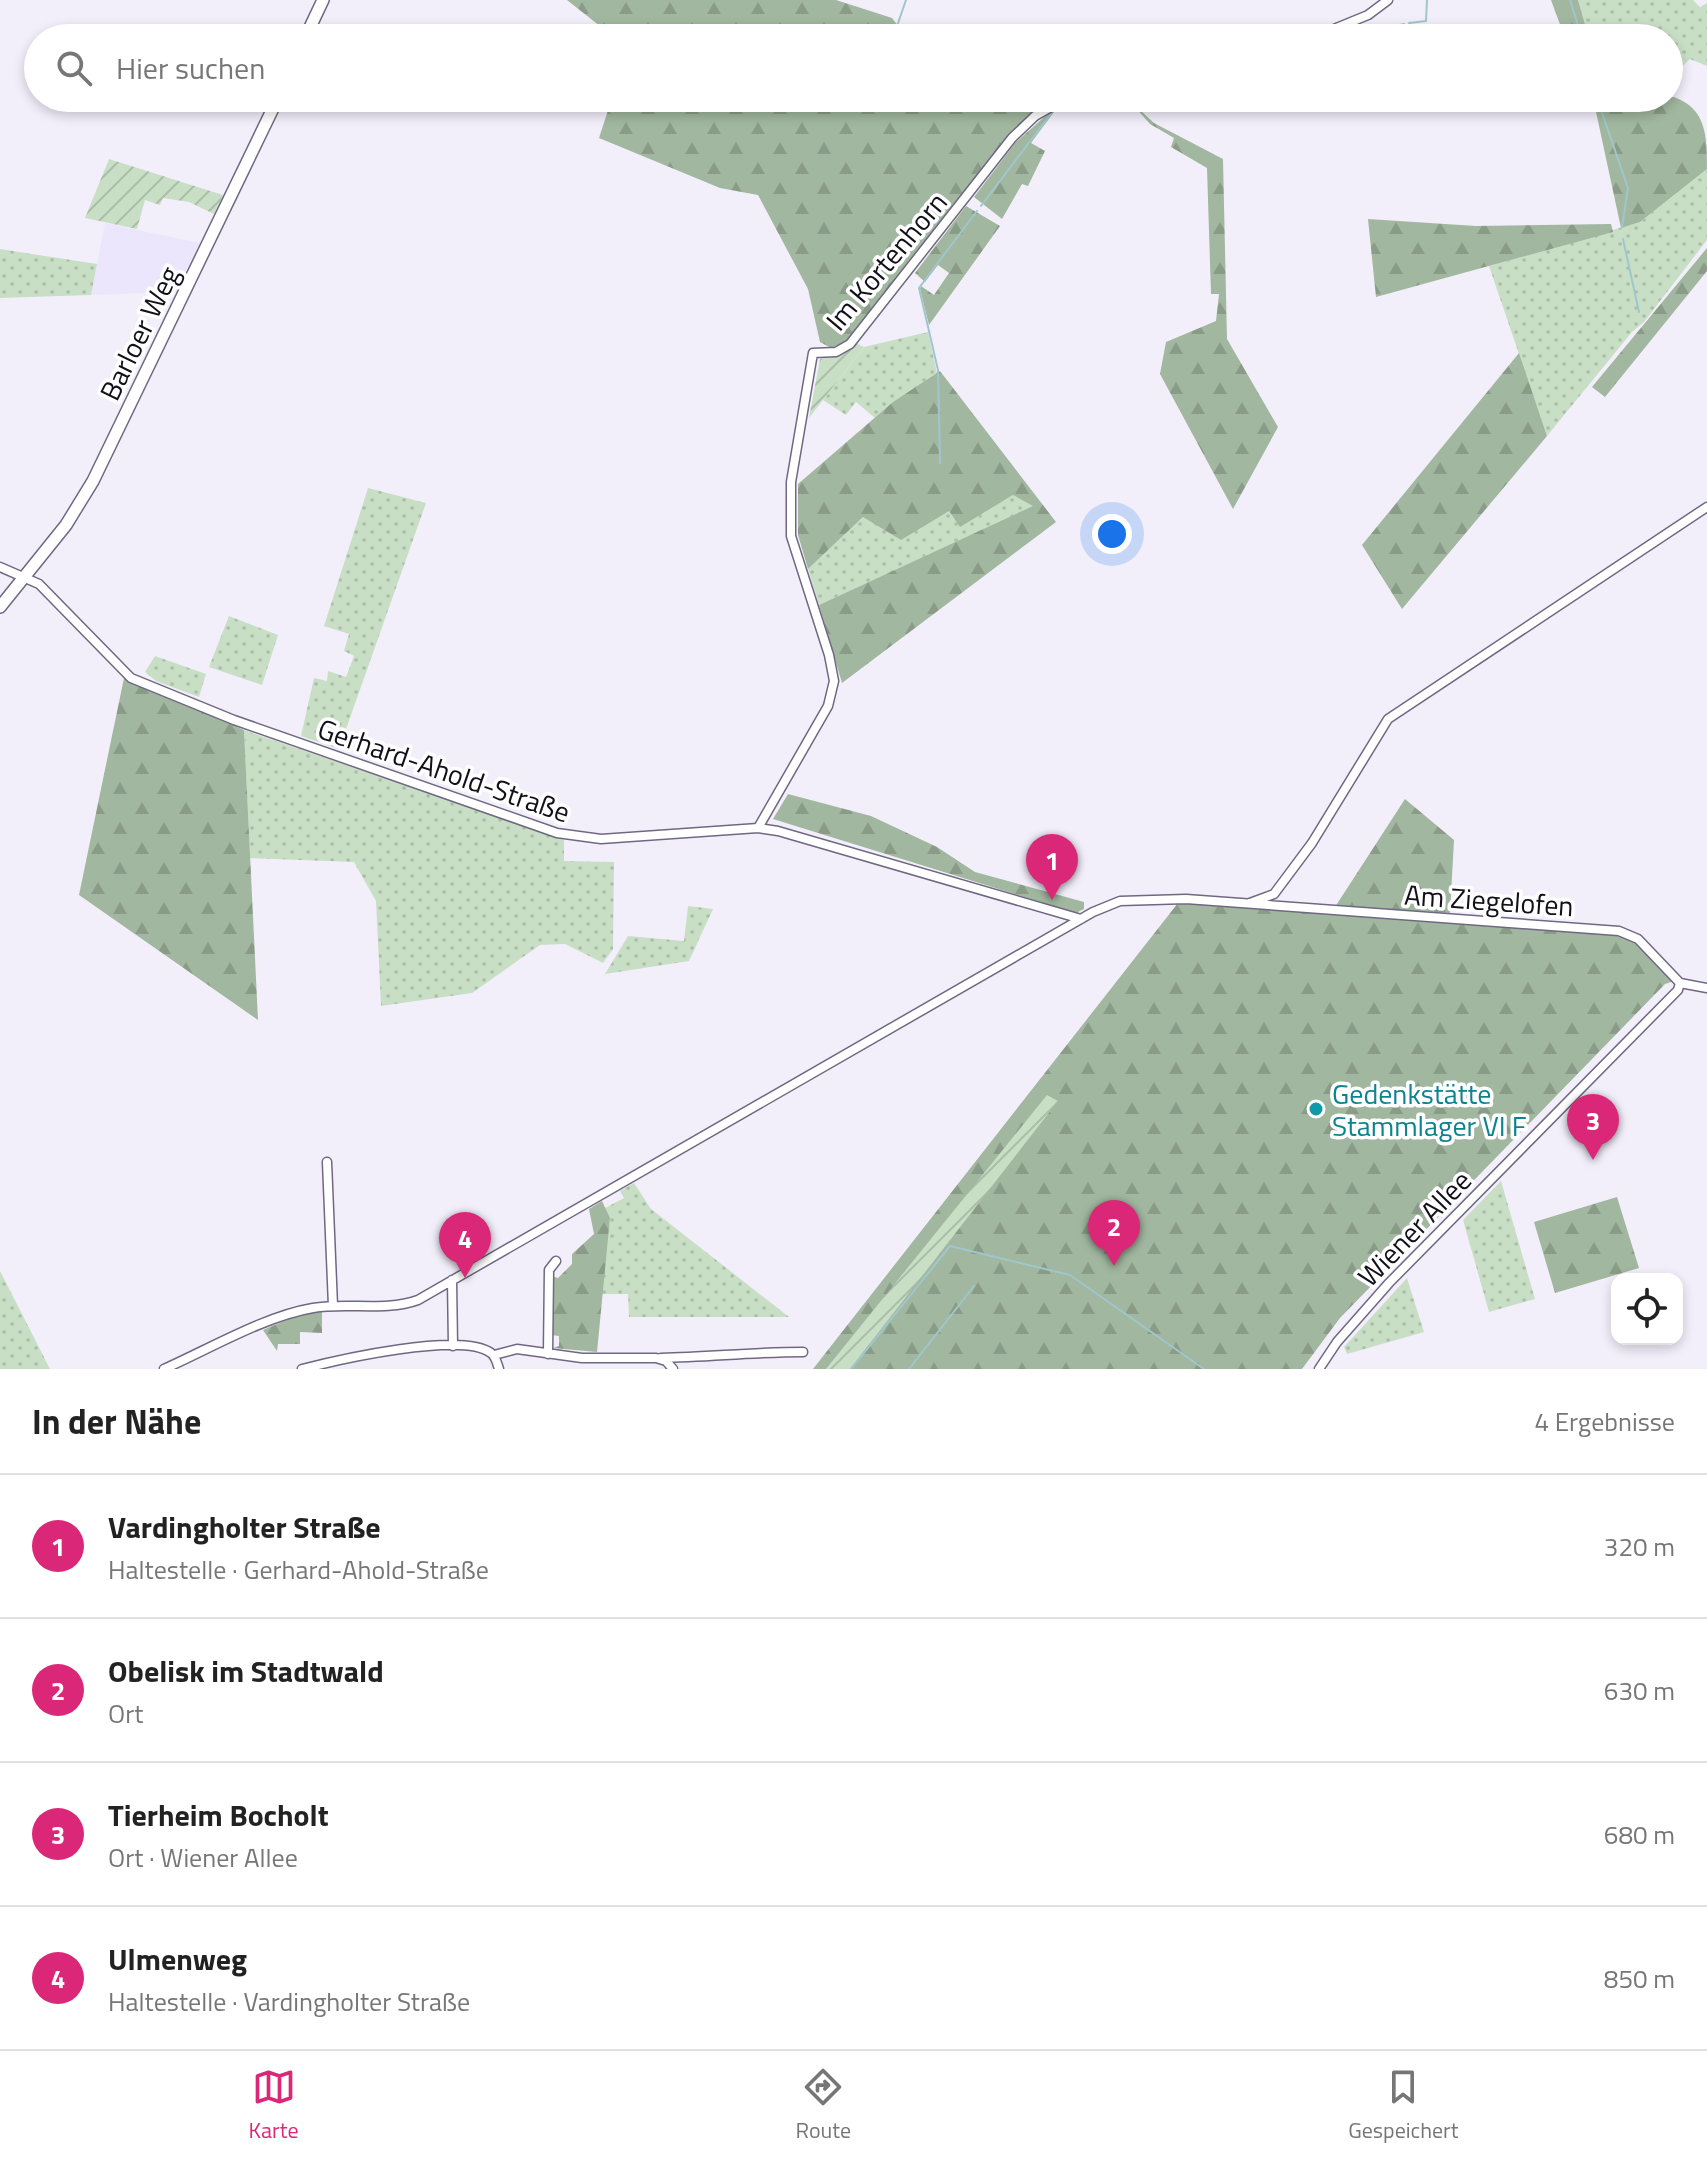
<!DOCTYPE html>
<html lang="de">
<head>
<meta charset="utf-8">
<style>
  :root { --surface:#fff; --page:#f6f6f6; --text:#222; --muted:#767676; --line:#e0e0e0; --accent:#db2777 }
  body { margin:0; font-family:"Titillium Web",sans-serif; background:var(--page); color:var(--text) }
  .controls { position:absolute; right:24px; bottom:24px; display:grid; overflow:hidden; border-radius:16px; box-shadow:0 4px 12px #0003 }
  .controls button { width:72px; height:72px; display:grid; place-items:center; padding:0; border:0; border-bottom:2px solid var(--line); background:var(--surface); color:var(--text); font:40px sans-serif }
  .you { position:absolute; left:1112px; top:534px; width:28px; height:28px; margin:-20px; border:6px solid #fff; border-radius:50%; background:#1a73e8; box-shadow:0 0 0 12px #1a73e833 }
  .badge { display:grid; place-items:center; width:52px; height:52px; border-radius:50%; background:var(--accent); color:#fff; font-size:26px; font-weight:700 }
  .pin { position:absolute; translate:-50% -66px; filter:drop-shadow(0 2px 4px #0008) }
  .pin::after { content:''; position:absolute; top:42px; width:28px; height:24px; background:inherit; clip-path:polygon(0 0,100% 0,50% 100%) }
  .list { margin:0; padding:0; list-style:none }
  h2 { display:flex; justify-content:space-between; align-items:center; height:104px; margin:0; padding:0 32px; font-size:34px }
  h2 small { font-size:26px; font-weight:400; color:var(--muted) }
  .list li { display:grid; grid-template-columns:52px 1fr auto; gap:24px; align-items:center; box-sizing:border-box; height:144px; padding:0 32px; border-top:2px solid var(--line) }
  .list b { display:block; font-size:30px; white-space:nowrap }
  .list p { margin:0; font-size:26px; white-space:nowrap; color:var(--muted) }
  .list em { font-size:26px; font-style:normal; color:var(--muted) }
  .icon { flex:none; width:44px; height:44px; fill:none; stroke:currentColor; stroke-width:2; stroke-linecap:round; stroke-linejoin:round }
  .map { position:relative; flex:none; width:1707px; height:1369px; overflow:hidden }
  .search { position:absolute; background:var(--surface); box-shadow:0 4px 12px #0003; left:24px; right:24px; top:24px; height:88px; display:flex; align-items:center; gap:20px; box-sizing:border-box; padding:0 28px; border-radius:44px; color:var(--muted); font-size:30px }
  .sheet { height:680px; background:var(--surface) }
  nav { display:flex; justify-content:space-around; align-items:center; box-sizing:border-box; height:112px; border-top:2px solid var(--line); background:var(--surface); font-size:22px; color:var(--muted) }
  nav a { display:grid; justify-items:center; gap:4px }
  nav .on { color:var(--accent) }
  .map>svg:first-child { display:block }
</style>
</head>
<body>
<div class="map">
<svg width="1707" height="1369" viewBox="0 0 1707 1369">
  <defs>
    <pattern id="grass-dots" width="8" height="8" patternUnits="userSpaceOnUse" patternTransform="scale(2)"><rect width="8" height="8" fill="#c8dfc6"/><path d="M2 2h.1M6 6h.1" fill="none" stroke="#abbea9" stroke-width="1.8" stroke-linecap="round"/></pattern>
    <pattern id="forest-firs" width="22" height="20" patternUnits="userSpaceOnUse" patternTransform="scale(2)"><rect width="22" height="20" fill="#a1b79f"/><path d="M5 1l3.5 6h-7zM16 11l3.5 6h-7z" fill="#8a9c88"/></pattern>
    <pattern id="garden-furrows" width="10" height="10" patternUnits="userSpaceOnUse" patternTransform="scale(2)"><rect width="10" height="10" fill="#c8dfc6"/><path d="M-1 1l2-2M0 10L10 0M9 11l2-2" fill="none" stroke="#abbea9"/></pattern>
  </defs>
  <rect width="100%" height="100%" fill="#f2effb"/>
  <!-- built -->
  <path fill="#ece6fc" d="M105 223 200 243 176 292 91 295Z"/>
  <!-- grass -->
  <path fill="url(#grass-dots)" d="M1578 0H1693L1700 7 1707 3V66L1690 59 1669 79V38H1589Z
    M1707 169V240L1644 322 1632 332 1547 436 1489 266 1640 222Z
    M0 249 97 264 91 295 0 298Z
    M928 332 937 373 875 418 856 402 846 415 823 400 864 347Z
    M368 488 426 503 339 749 301 736 314 678 327 681 328 671 346 677 354 656 344 651 349 634 324 626Z
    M1013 495 1034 506 819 605 808 569 863 517 949 511 960 526Z
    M229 616 278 635 262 685 209 667Z
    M155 656 206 674 199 697 156 681 145 672Z
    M244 730 564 840V861L614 862 613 949 603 963 565 944 540 945 472 993 381 1006 376 901 354 862 250 858Z
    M688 906 713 909 689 961 605 974 628 936 684 941Z
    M1501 1181 1535 1299 1489 1312 1463 1220Z
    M634 1183 651 1209 789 1317H629L628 1294H601L610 1219 605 1208 624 1198 620 1191Z
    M0 1271 50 1369H0Z
    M1407 1278 1424 1332 1347 1354 1344 1347Z"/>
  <!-- forest -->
  <path fill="url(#forest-firs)" d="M567 0H836L892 18 899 27 930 38H615Z
    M1551 0H1578L1589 38H1565Z
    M1674 97C1707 109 1707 137 1707 169L1640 222 1621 228 1593 98Z
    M612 98H1057L1032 114 1009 136 899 279 845 342 831 348 820 342 808 289 758 195 720 188 599 138Z
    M1127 98 1154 123 1223 159 1227 339 1278 427 1233 509 1160 374 1166 342 1216 321 1219 294H1211L1207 168 1171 147 1174 138 1150 124Z
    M1050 112H1054L1031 143 1045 151 1028 186 1022 184 1002 219 974 197 1016 142Z
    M966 206 1000 226 929 325 920 289 921 286 934 295 949 273 938 265 925 282 915 273Z
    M1368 219 1476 226 1611 224 1613 232 1376 297Z
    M1707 248V271L1605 397 1592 387Z
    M1519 353 1547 436 1402 609 1362 545Z
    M940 371 1056 522 842 683 819 605 1033 506 1013 495 960 527 949 511 901 540 863 517 808 569 798 535V484L893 402Z
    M124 678 244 730 258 1020 79 895Z
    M788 794 871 816 937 847 975 872 1084 902V909L1076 913 773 819Z
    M1405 799 1454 840 1450 913 1335 907Z
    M1178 903 1624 935 1633 940 1674 981 1665 984 1340 1318 1302 1369H813Z
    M1617 1197 1639 1268 1555 1293 1534 1222Z
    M602 1201 610 1218 597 1352 553 1348 559 1346V1336L551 1335V1276L558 1278 572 1264V1254L594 1234 589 1209Z
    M322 1311V1333L300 1332V1344H278L277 1351 263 1330 300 1314Z"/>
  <!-- garden -->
  <path fill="url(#garden-furrows)" d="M109 159 223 195 214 214 189 202 163 198 160 205 145 200 137 229 85 218Z
    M856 343 864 347 809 418 820 359 843 354Z
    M1047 1095 1058 1101 850 1369H826Z"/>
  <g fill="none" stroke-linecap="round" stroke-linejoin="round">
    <!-- stream -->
    <path stroke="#a0c6cd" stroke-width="2" d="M906 0 896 29 923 38
      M1570 0 1582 38
      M1409 23 1426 21 1427 0
      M1067 38 1076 31 1089 38
      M1342 38 1404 24
      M1597 98 1628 188 1622 227
      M981 206 1053 111
      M1623 239 1639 312
      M940 463 938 370 919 288 977 211
      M851 1369 950 1246 1070 1275 1204 1369
      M909 1369 974 1286"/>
    <defs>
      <path id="minor" d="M1312 38 1368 15 1388 0
        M0 567 39 584 131 678 234 720 557 833 601 839 758 828 778 831 1081 919
        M758 828 828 706 834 681 829 655 791 536V482L813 353 836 352 850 344 1012 138 1035 116 1067 98
        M1250 903 1274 894 1312 843 1388 719 1707 507
        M1680 983 1707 988
        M327 1162 333 1306
        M452 1280 453 1346
        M548 1354 549 1270 556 1261
        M494 1355 517 1349 582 1358H656L666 1361 673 1369
        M661 1358C710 1357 755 1352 803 1352
        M164 1369C209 1349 265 1316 313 1308 347 1302 385 1312 418 1300L1093 912 1120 901 1186 899 1619 931 1638 939 1680 983
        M302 1369C337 1360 462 1331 491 1353 496 1357 497 1363 499 1369
        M1319 1369 1337 1342 1389 1283 1678 990 1680 983"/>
      <path id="tertiary" d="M305 38 323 0
        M0 607 66 525 93 481 278 98"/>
    </defs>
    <!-- minor casing -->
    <use href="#minor" stroke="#6f6882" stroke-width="11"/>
    <!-- tertiary casing -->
    <use href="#tertiary" stroke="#6f6882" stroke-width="14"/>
    <!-- minor -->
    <use href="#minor" stroke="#fff" stroke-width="8"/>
    <!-- tertiary -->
    <use href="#tertiary" stroke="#fff" stroke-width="11"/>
  </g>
  <!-- markers -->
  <circle fill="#0f9aa8" stroke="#fefefe" stroke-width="3" cx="1316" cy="1109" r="8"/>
  <g text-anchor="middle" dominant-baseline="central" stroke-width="7" stroke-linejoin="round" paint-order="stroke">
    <!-- street labels -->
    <g font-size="28" fill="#110f18" stroke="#fefefe">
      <text transform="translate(886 261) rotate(-50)">Im Kortenhorn</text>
      <text transform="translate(139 333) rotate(-64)">Barloer Weg</text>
      <text transform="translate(444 770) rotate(19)">Gerhard-Ahold-Straße</text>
      <text transform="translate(1489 900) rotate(4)">Am Ziegelofen</text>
      <text transform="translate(1414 1228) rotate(-46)">Wiener Allee</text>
    </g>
    <!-- culture labels -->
    <g font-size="28" fill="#0d838f" stroke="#fefefe" text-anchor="start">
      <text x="1332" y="1093">Gedenkstätte<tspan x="1332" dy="32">Stammlager VI F</tspan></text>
    </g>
  </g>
</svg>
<div class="controls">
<button><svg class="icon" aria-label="locate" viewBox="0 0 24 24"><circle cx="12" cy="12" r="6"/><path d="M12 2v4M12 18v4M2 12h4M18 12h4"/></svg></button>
</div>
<div class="you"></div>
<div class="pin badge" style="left:1052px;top:900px">1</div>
<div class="pin badge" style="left:1114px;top:1266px">2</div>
<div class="pin badge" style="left:1593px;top:1160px">3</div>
<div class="pin badge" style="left:465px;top:1278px">4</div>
<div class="search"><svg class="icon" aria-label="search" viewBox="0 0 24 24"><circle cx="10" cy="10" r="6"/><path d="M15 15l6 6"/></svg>Hier suchen</div>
</div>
<section class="sheet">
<h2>In der Nähe<small>4 Ergebnisse</small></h2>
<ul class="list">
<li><span class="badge">1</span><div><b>Vardingholter Straße</b><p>Haltestelle · Gerhard-Ahold-Straße</p></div><em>320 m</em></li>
<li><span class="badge">2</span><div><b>Obelisk im Stadtwald</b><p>Ort</p></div><em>630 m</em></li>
<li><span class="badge">3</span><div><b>Tierheim Bocholt</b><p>Ort · Wiener Allee</p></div><em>680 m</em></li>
<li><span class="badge">4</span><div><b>Ulmenweg</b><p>Haltestelle · Vardingholter Straße</p></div><em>850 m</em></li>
</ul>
</section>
<nav>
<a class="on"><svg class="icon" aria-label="map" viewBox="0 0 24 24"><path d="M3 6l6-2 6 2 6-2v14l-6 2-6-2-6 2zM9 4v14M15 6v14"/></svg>Karte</a>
<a><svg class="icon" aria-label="directions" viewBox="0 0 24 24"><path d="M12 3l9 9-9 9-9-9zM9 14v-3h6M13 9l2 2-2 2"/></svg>Route</a>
<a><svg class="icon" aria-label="saved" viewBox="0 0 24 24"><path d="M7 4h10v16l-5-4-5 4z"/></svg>Gespeichert</a>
</nav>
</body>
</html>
